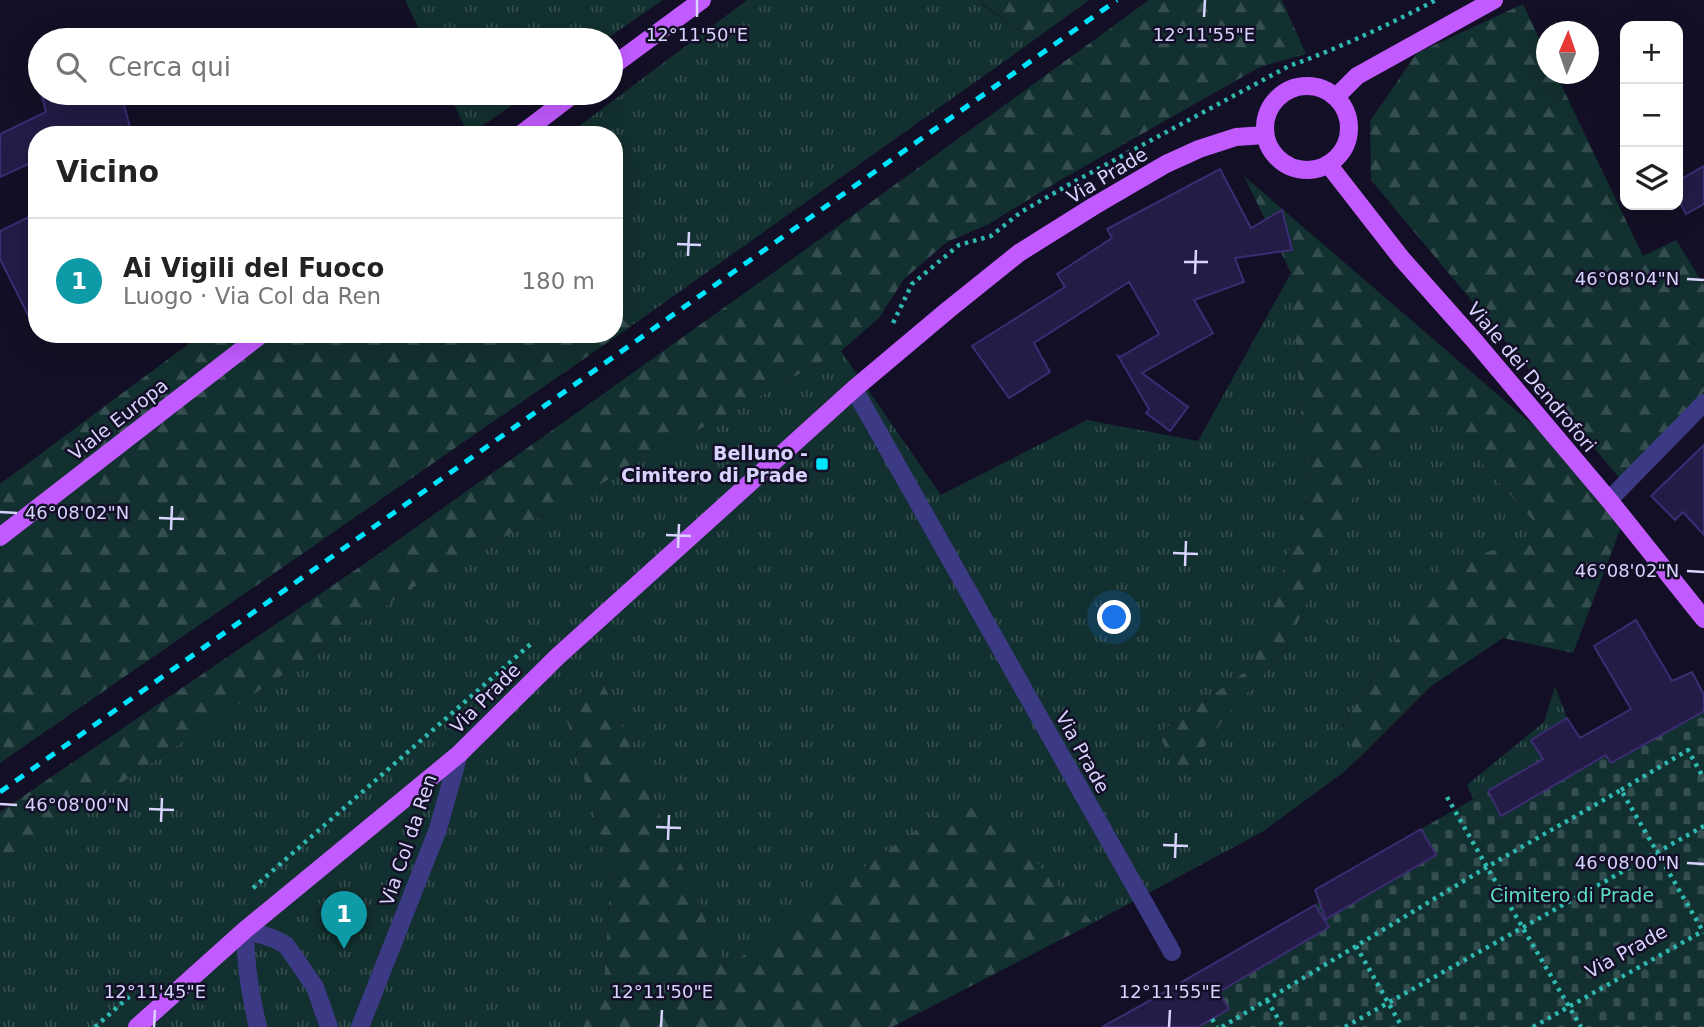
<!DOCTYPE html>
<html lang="it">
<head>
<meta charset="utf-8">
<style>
  :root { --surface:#fff; --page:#f2f2f2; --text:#222; --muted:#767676; --line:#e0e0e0; --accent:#0f766e }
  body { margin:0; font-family:"DejaVu Sans",sans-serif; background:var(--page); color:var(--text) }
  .controls { position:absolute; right:21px; top:21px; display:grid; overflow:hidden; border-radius:14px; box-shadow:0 7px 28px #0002 }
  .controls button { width:63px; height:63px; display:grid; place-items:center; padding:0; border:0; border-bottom:2px solid var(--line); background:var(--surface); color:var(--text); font:35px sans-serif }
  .compass { position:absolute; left:1536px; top:21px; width:63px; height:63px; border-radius:50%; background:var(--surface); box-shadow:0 7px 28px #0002; rotate:2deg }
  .you { position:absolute; left:1115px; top:618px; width:24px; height:24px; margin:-18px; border:5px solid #fff; border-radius:50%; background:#1a73e8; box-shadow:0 0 0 10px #1a73e833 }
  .badge { display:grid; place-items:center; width:46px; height:46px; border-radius:50%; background:var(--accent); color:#fff; font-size:23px; font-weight:700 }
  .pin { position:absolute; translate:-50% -58px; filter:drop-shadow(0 2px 4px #0008) }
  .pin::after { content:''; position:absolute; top:37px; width:24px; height:21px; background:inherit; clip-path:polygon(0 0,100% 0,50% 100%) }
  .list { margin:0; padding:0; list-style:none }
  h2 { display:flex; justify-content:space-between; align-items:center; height:91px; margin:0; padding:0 28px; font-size:30px }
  h2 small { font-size:23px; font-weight:400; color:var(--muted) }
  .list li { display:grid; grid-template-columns:46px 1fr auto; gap:21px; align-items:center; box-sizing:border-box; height:126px; padding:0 28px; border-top:2px solid var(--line) }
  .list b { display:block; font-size:26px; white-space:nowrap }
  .list p { margin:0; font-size:23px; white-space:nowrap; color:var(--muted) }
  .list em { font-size:23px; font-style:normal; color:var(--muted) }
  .icon { flex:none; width:38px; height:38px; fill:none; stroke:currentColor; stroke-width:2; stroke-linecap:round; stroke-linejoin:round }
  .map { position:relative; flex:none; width:1704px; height:1027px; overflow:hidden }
  .search { position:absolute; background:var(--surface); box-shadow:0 7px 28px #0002; left:28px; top:28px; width:595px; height:77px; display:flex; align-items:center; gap:18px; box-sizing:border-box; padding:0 24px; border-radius:38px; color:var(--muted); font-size:26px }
  .panel { position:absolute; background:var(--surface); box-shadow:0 7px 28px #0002; left:28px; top:126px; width:595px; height:217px; border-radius:28px }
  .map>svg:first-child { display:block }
</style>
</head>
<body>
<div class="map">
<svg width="1704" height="1027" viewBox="0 0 1704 1027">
  <defs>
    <pattern id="grass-tufts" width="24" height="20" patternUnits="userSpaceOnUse" patternTransform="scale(1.75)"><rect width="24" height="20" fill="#12302f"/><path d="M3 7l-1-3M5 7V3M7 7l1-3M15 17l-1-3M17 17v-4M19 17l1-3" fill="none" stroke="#344d4e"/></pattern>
    <pattern id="forest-firs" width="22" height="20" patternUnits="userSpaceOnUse" patternTransform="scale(1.75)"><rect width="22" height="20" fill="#12302f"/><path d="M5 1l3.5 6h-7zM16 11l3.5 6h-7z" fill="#344d4e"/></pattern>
    <pattern id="cemetery-stones" width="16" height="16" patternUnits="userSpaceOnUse" patternTransform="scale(1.75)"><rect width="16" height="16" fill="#12302f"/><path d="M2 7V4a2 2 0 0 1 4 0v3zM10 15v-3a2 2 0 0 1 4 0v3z" fill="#344d4e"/></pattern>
  </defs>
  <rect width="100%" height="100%" fill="#130f26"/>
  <!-- grass -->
  <path fill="url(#grass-tufts)" d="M405 0H663L605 40H424Z
    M747 0H984L982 4 1033 41 630 327 614 309V135H567Z
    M448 93H530L469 135Z
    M1291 273 1307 495 1253 666 1158 734 1182 777 1226 716 1286 649 1371 456 1433 407 1545 534 1383 662 1341 727 1359 758 1344 772 1262 832 1093 923 968 792 726 968 602 680 562 704 611 870 604 985 583 1027H0V864L414 587 841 351 941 495 1087 420 1198 441Z
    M1555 686 1567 718 1531 739 1543 759 1473 799 1467 785 1544 722Z"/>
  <!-- forest -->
  <path fill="url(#forest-firs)" d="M984 0H1089L1033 41 982 3Z
    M1149 0H1282L1306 54 1260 67 1057 182 987 225 947 242 904 279 879 318 841 351 414 587 0 864V812L380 553 827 234Z
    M1523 4 1546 53V74H1556L1643 256 1676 240 1704 285V392L1621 480 1371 180 1370 121 1417 53Z
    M1244 176 1605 487 1625 517 1573 653 1503 638 1430 687 1359 758 1341 728 1383 662 1442 567 1544 533 1433 407 1371 456 1286 649 1226 716 1182 778 1158 734 1253 666 1307 495 1291 273Z
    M614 309 630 327 0 763V484L202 334H614Z
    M602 680 726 968 969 791 1093 923 892 1027H583L604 985 611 870 562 704Z"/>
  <!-- cemetery -->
  <path fill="url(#cemetery-stones)" d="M1692 672 1704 695V1027H1105L1319 902 1315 890 1543 759 1531 740 1567 718 1579 737 1596 729 1605 742 1664 685Z"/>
  <!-- building -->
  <path fill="#241b47" stroke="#3b2d73" stroke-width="2" d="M41 93H121L132 135H37V160L0 177V134L46 112Z
    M1704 166V204L1686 214 1678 199V181Z
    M1220 169 1251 228 1282 210 1292 250 1235 258 1244 282 1194 300 1213 333 1142 373 1188 407 1170 431 1146 413 1149 409 1118 356 1120 357 1159 334 1129 282 1034 343 1050 372 1009 398 972 346 1065 287 1057 274 1112 238 1107 229Z
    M37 213V333L0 259V231Z
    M1704 445V535L1683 512 1675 520 1651 496Z
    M1636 620 1672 681 1692 672 1704 695V711L1611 763 1606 755 1501 816 1488 791 1543 759 1531 740 1567 718 1580 738 1631 709 1594 646Z
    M1421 829 1436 855 1326 919 1315 890Z
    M1315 905 1329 927 1219 992 1229 1009 1198 1027H1102L1149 1001Z"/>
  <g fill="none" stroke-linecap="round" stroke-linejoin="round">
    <!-- path -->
    <path stroke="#2fb8b0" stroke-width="4.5" stroke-dasharray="3.5 5" stroke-linecap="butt" d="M893 323 912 284 959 245 991 236 1021 212 1070 184 1289 66C1340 48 1388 25 1436 0
      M1621 790 1688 750 1704 779
      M1447 797 1487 867 1581 1027
      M253 888 533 642
      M1356 946 1402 1027
      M1267 1000 1283 1027
      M1212 1019 1217 1027
      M95 1027 131 995
      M1222 1027 1487 867 1621 790 1704 933
      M1345 1027 1704 826
      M1533 1027 1703 931"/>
    <!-- minor -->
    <path stroke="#3d3a85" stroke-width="18" d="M854 389 1172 952
      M1609 500 1704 403
      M258 1027C250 994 245 964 245 930L272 938 286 945 315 987 329 1027
      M360 1027 438 829 459 754"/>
    <!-- major -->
    <path stroke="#c25bff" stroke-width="18" d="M611 67 702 0
      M1265 128a42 42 0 1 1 84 0a42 42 0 1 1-84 0Z
      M1336 97 1357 76 1494 0
      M520 135 575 93
      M1328 164 1402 259 1473 339 1609 500 1704 619
      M0 537 262 334
      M137 1027 245 930 459 754 557 657 854 389 948 310 1019 253 1094 206 1166 164 1199 149 1236 137 1265 135"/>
    <!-- rail -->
    <path stroke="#00e5ff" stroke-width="5" stroke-dasharray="10 9" stroke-linecap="butt" d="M0 792 1117 0"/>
  </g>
  <!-- ticks -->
  <path fill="none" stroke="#d9d4ff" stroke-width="2.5" d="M697 17V0M1204 17 1205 0M677 244 701 245M688 256 689 232M1184 262H1208M1195 274 1196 250M1687 279 1704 280M0 512 17 513M159 518 184 519M171 530 172 506M666 535 691 536M678 548 679 524M1173 553 1198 554M1185 566 1186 541M1687 571 1704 572M0 804 17 805M149 809 174 810M161 822 162 798M656 827 681 828M668 840 669 815M1163 845 1188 846M1175 858 1176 833M1687 863 1704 864M154 1027 155 1010M661 1027 662 1010M1169 1027 1170 1010"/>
  <!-- markers -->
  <rect fill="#00e5ff" stroke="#130f26" stroke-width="2.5" x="815" y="457" width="14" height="14" rx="3.5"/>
  <g text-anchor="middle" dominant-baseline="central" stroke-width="5" stroke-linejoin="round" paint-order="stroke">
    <!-- street labels -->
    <g font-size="19" fill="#d9d4ff" stroke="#130f26">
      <text transform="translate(1107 175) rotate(-31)">Via Prade</text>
      <text transform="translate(1532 377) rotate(50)">Viale dei Dendrofori</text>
      <text transform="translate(118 419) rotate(-38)">Viale Europa</text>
      <text transform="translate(485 698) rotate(-45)">Via Prade</text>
      <text transform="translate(1083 752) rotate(61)">Via Prade</text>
      <text transform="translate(408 840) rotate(-71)">Via Col da Ren</text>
      <text transform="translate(1626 951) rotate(-29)">Via Prade</text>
    </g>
    <!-- poi labels -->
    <g font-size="19" font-weight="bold" fill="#d9d4ff" stroke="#130f26" text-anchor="end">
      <text x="808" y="453">Belluno -<tspan x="808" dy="22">Cimitero di Prade</tspan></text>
    </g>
    <!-- park labels -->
    <g font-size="19" fill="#5fe0c0" stroke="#130f26">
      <text x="1572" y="895">Cimitero di Prade</text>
    </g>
  </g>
  <g font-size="18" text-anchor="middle" fill="#d9d4ff" stroke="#130f26" stroke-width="5" stroke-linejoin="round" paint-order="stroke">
    <text x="697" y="41">12°11'50"E</text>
    <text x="1204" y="41">12°11'55"E</text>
    <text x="1627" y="285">46°08'04"N</text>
    <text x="77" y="519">46°08'02"N</text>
    <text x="1627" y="577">46°08'02"N</text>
    <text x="77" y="811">46°08'00"N</text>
    <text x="1627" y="869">46°08'00"N</text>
    <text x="155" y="998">12°11'45"E</text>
    <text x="662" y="998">12°11'50"E</text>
    <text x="1170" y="998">12°11'55"E</text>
  </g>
</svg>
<div class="controls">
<button>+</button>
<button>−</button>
<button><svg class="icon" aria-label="layers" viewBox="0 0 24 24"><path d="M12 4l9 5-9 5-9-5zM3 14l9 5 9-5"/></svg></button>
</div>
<svg class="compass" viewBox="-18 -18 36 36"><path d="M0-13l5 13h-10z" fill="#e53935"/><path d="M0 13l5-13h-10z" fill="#767676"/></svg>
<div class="you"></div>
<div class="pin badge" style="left:344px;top:949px;background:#0f9aa8">1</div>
<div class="search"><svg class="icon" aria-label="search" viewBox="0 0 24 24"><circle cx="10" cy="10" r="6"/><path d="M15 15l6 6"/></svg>Cerca qui</div>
<section class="panel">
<h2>Vicino<small></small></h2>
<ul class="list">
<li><span class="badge" style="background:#0f9aa8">1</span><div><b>Ai Vigili del Fuoco</b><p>Luogo · Via Col da Ren</p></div><em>180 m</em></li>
</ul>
</section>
</div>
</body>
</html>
